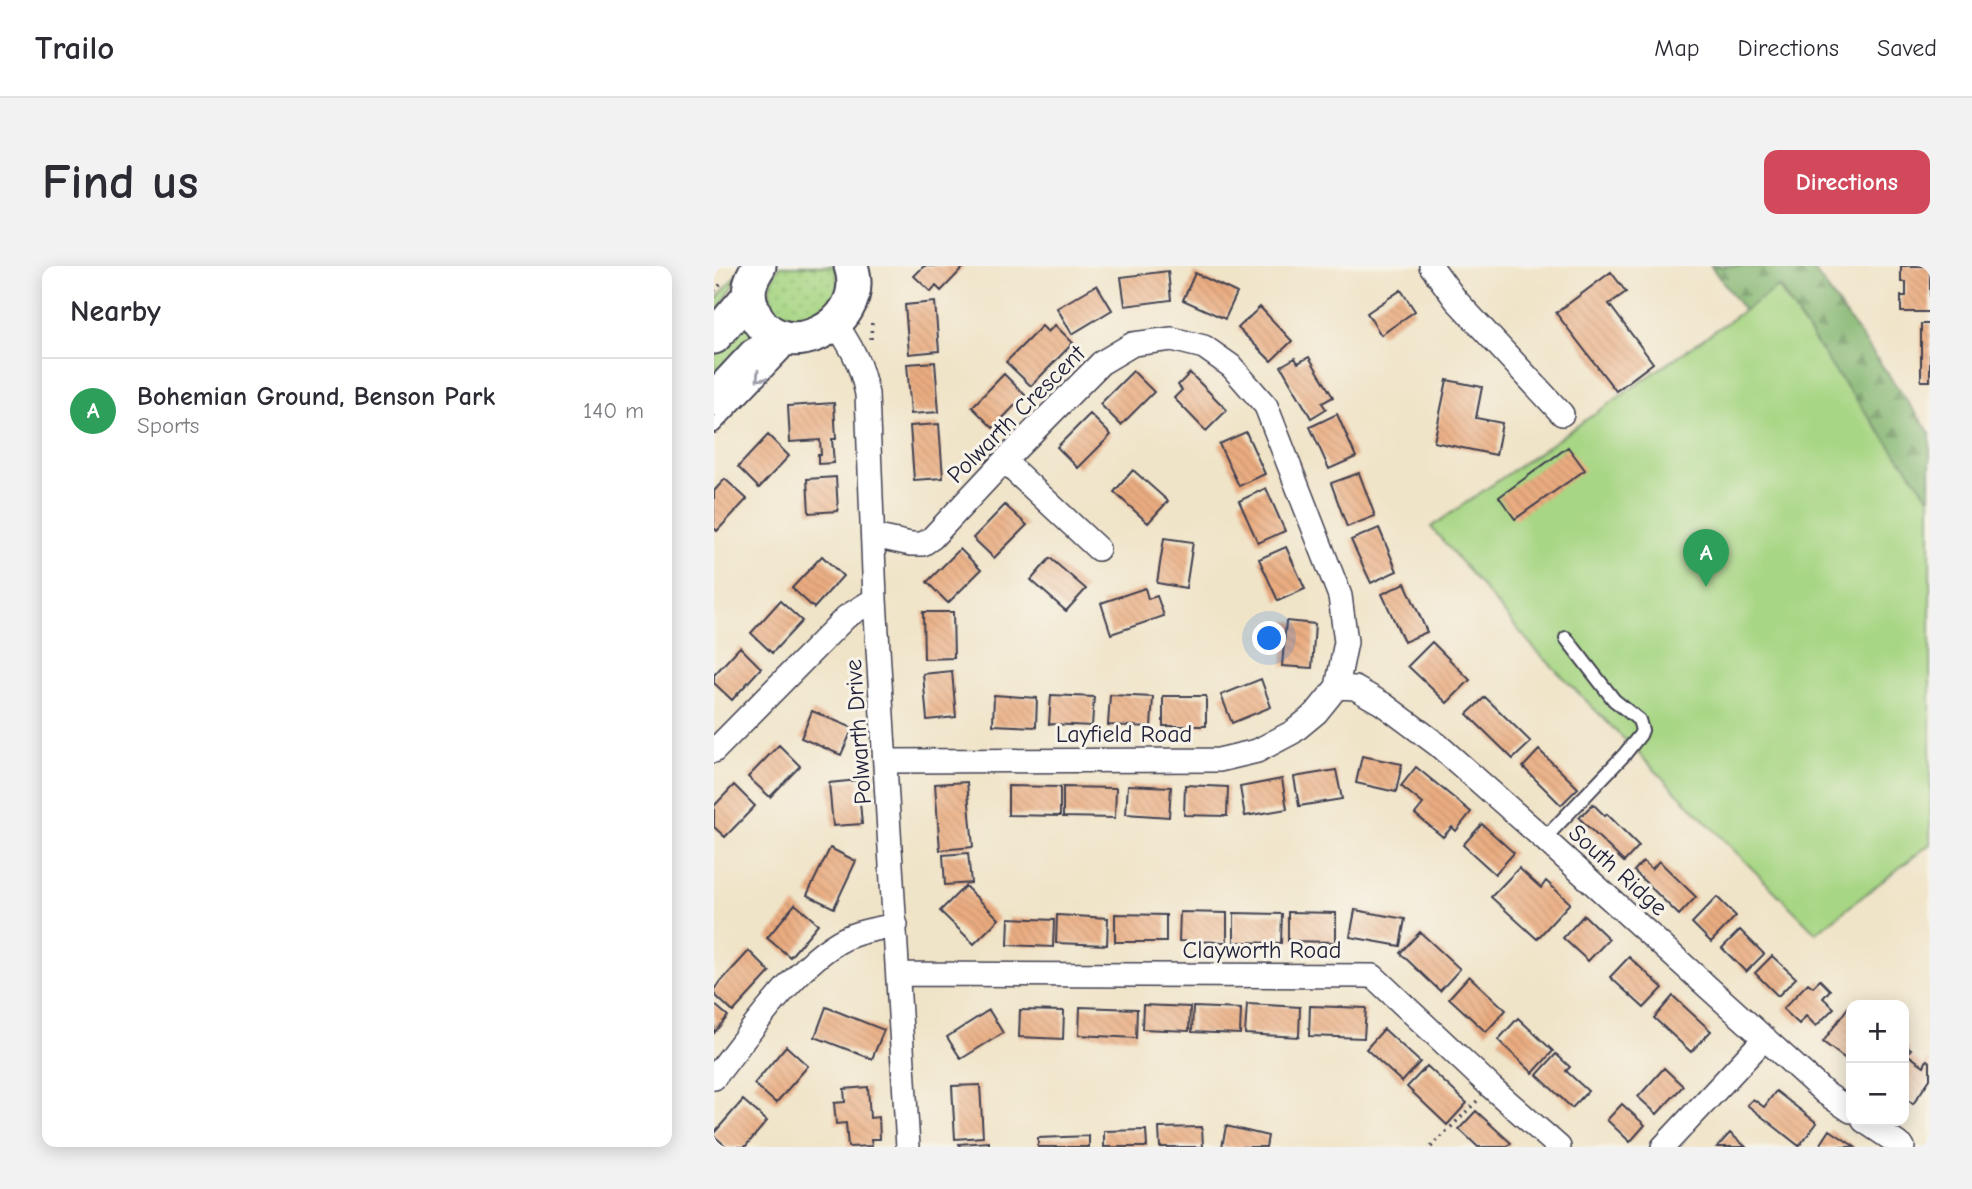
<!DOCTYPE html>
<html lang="en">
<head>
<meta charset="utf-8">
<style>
  :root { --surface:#fff; --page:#f2f2f3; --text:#2b2b33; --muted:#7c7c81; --line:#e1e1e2; --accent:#d1495b }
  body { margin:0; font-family:"Comic Neue",sans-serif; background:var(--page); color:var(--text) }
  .controls { position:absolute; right:21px; bottom:21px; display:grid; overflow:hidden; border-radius:14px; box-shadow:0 4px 18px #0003 }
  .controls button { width:63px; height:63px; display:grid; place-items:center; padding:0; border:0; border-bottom:2px solid var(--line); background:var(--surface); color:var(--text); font:35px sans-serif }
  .you { position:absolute; left:556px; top:373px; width:24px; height:24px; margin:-18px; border:5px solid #fff; border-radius:50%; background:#1a73e8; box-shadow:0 0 0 10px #1a73e833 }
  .badge { display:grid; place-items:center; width:46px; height:46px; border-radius:50%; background:var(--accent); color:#fff; font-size:23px; font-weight:700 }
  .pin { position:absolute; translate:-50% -58px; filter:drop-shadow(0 2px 4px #0008) }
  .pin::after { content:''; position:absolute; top:37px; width:24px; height:21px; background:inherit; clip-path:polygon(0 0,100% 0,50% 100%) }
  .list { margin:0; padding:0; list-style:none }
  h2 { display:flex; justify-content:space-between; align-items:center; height:91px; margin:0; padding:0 28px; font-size:30px }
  h2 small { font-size:23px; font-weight:400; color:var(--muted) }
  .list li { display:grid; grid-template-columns:46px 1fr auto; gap:21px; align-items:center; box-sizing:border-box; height:105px; padding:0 28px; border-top:2px solid var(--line) }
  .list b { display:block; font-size:26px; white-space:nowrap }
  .list p { margin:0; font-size:23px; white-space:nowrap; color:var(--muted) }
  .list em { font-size:23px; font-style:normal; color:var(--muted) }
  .map { position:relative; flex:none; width:1216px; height:881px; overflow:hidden; border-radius:14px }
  header { display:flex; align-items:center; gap:42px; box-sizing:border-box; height:98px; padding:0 35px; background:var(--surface); border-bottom:2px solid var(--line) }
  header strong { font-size:33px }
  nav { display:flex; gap:38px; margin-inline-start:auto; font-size:24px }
  .intro { display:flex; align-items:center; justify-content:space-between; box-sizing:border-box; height:168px; padding:0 42px }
  h1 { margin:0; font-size:49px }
  .button { padding:18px 32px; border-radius:14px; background:var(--accent); color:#fff; font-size:24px; font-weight:700 }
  main { display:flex; gap:42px; padding:0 42px }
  aside { flex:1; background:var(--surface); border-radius:14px; box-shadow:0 4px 18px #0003 }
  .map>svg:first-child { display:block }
</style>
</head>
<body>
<header>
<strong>Trailo</strong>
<nav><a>Map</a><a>Directions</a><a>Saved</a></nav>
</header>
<div class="intro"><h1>Find us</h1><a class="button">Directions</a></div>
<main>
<aside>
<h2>Nearby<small></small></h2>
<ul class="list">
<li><span class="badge" style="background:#2e9e5b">A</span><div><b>Bohemian Ground, Benson Park</b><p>Sports</p></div><em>140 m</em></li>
</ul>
</aside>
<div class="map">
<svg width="1216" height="881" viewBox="0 0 1216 881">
  <defs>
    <pattern id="green-dots" width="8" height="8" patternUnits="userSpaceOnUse" patternTransform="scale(1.75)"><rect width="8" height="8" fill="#a7d684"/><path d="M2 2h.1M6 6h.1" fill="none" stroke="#8fb773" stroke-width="1.8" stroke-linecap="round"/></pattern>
    <pattern id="forest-firs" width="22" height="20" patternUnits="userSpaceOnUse" patternTransform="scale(1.75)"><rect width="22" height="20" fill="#85b772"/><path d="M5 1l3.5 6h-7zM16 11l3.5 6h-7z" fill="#6c945f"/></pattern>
    <pattern id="building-back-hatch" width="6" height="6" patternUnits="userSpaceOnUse" patternTransform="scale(1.75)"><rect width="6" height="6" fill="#eaac80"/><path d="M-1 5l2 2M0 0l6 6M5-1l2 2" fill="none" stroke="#c89470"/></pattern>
  </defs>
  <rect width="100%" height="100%" fill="#f7f3e8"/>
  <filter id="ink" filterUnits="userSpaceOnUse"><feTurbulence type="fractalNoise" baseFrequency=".0143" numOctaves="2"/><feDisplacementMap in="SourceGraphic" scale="14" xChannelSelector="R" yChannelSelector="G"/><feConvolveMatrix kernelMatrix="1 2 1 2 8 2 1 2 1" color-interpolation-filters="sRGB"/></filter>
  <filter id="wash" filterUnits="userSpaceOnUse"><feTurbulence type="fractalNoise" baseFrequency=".00686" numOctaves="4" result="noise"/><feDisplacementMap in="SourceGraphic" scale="28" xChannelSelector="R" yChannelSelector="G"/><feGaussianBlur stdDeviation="1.57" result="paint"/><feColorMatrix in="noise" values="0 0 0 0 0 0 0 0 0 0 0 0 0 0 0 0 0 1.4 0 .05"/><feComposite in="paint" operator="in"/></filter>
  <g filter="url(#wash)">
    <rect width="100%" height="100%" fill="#f0e4c8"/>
    <!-- green -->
    <path fill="url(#green-dots)" stroke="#647c60" stroke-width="2" d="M29 0H32L0 50V36Z
      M66 0H119C125 9 124 16 122 26 120 35 118 37 111 43 74 75 38 36 66 0Z
      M29 51 44 70 0 116V87Z"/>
    <!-- forest -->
    <path fill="url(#forest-firs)" stroke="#546c56" stroke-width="2" d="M997 0H1097L1216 167V233L1120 104 1065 21 1030 45Z"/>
    <!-- pitch -->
    <path fill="#a7d684" stroke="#647c60" stroke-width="2" d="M1064 21 1120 104 1216 233V578L1102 667 819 381 717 261Z"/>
    <g id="blocks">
      <!-- building -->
      <path fill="url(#building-back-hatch)" d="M210 0H251L227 25 222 20 217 26 200 10Z
        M1187 0H1216V46H1187V30H1192V16H1187Z
        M454 5 457 34 411 40 407 11Z
        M897 6 912 26 895 38 939 97 902 125 842 47Z
        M481 7 523 27 511 53 469 34Z
        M383 19 398 44 358 68 343 42Z
        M687 24 701 45 667 69 653 47Z
        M221 36 225 85 195 88 191 39Z
        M546 41 578 75 557 95 524 62Z
        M1207 58H1216V115H1207Z
        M341 59 359 77 317 120 292 96 328 60 334 66Z
        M595 91 619 131 608 137 612 143 597 152 567 100 581 92 584 97Z
        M221 96 225 146 197 148 193 98Z
        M419 105 440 126 407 159 386 138Z
        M476 107 513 144 492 165 460 132 468 124 464 119Z
        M290 108 311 129 279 162 258 141Z
        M733 114 768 121 762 152 788 157 782 189 720 176Z
        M120 137 122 173H118L120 197 104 198V189H107L106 174 76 176 74 140Z
        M376 148 397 169 364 202 343 181Z
        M623 148 642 191 615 203 596 161Z
        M225 158 229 212 200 214 196 160Z
        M532 166 551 208 525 220 505 178Z
        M54 169 75 190 45 222 24 201Z
        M854 181 871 204 801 253 785 231Z
        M419 204 454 235 434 257 400 226Z
        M645 207 661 250 633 261 617 217Z
        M122 211 124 245 95 247 93 213Z
        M11 213 33 233 3 265 0 262V225Z
        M552 222 571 265 544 277 525 235Z
        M291 239 313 259 280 292 259 272Z
        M665 262 683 305 657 317 637 274Z
        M450 272 479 276 472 322 443 317Z
        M572 281 591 323 564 335 545 293Z
        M246 283 267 304 234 337 213 316Z
        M108 290 129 310 100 342 78 322Z
        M336 292 372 323 352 345 317 314Z
        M691 317 713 366 690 376 668 328Z
        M431 322 434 333 443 330 450 350 397 368 387 337Z
        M66 335 88 355 58 387 37 367Z
        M209 346H239L240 392 210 393Z
        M572 355 601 358 598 402 568 400Z
        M718 376 756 414 733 437 694 400Z
        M26 381 47 402 18 434 0 417V409Z
        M238 405 242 451 213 454 209 408Z
        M547 413 557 441 518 457 507 429Z
        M280 429 323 432 322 461 279 459Z
        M337 429 380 431 378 460 335 458Z
        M396 429 439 431 437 461 394 459Z
        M449 430H492V460H449Z
        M771 431 817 476 799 493 753 448Z
        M98 445 139 462 127 489 87 472Z
        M65 479 86 500 56 531 34 511Z
        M825 484 864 522 847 539 809 501Z
        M648 490 688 498 682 526 642 517Z
        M702 501 757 546 742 565 738 561 729 571 701 548 709 538 687 520Z
        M622 504 628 533 585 540 580 511Z
        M568 513 573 543 531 550 526 521Z
        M144 514 148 558 119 560 115 517Z
        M253 516 259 581 226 584 221 518Z
        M20 519 41 540 11 571 0 561V540Z
        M414 519 457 521 455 551 412 548Z
        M471 519 514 521 513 550 470 549Z
        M294 520 346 521V550L294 549Z
        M349 521 402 522 401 552 349 551Z
        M879 538 891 550 893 548 925 580 910 596 865 552Z
        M768 558 800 587 781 608 749 579Z
        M116 582 142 595 120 642 93 629Z
        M254 587 257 617 231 619 229 589Z
        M929 595 938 603 945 595 982 631 965 649 920 605Z
        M805 602 827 622 832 615 856 637 823 673 777 631Z
        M251 620 285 653 260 678 226 645Z
        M1003 631 1022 650 997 676 978 657Z
        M81 638 104 658 76 691 53 672Z
        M641 644 691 653 686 680 636 671Z
        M466 646 513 647V676L465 675Z
        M574 646 622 647V676L574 675Z
        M520 647 568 648 567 677 520 676Z
        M401 648 452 649V676H401Z
        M343 649 394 652 393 679 342 677Z
        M870 649 895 673 874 695 849 672Z
        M295 652 340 654 339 681 294 679Z
        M1026 664 1050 688 1032 706 1008 682Z
        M706 666 746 703 726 725 686 687Z
        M35 685 56 706 19 746 0 728V723Z
        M1058 690 1082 712 1064 730 1041 707Z
        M915 691 949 722 930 742 896 711Z
        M755 710 792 744 772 766 735 732Z
        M1106 714 1116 724 1109 732 1120 742 1102 760 1092 750 1085 758 1069 743 1094 717 1099 721Z
        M959 730 997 765 977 786 940 752Z
        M0 738 14 750 0 767Z
        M533 738 586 741 585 771 531 768Z
        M429 739 476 741 475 765 428 763Z
        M596 740 652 742 650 772 595 770Z
        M1135 740 1137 742V797L1109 776Z
        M112 741 170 764 158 793 101 771Z
        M366 741 423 743 422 772 365 769Z
        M479 741 527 743 526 768 478 766Z
        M275 744 289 767 247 793 233 771Z
        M306 744 350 745 349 773 305 771Z
        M804 752 839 785 819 807 784 774Z
        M670 763 706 796 688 816 652 783Z
        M1190 778 1197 783 1193 788 1210 800 1213 794 1216 796V813L1199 838 1190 831Z
        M72 780 94 800 62 837 40 818Z
        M842 788 856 801 852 805 874 825 858 842 823 809Z
        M713 800 753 837 733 859 693 821Z
        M950 802 969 820 943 848 924 831Z
        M266 819 269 871 241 873 238 820Z
        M154 821 156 852 165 851 166 873H157L158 880 134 881 132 857 122 858 120 837 131 836 130 823Z
        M1062 825 1103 857 1085 880 1033 839 1039 833 1050 841Z
        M29 834 53 855 31 881H13L0 870V867Z
        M908 838 931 859 916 876 893 854Z
        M762 845 797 877 793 881H764L745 863Z
        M512 860 554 870 552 881H508Z
        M488 861 489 881H446L445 862Z
        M432 864 433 881H390V865Z
        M1116 864 1141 881H1105Z
        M1016 867 1032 881H1003Z
        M375 870V881H324V872Z
        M275 876V881H246L245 878Z"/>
    </g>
  </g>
  <g filter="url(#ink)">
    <use href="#blocks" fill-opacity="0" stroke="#413f50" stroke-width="2"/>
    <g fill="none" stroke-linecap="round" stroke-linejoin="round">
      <defs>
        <path id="service" d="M0 160 70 87
          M830 573 910 489 926 469 928 464 925 454 900 434 852 372"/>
        <path id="minor" d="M717 0 742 34 848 148
          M121 56C139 84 146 95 153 128L161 333 194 881
          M290 195 384 283
          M159 270 197 278H209L218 272 290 195 387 97 419 78 458 73 490 81 517 100 552 140 626 330 632 376 623 421 602 447 579 466 543 485 505 494 172 495
          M623 421 641 422 669 438 724 479 830 573 1111 827 1137 845
          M0 485 132 351 161 333
          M184 708 659 710 777 821 845 881
          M0 812C33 771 89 687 139 669 153 664 168 662 182 659
          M1150 855 1189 881
          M949 881 1051 772"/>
        <path id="secondary" d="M45 0C36 14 32 25 38 41 59 105 158 62 137 0
          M0 71 34 31
          M0 133 41 89 72 72"/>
      </defs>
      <!-- service casing -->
      <use href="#service" stroke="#413f50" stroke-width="16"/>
      <!-- minor casing -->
      <use href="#minor" stroke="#413f50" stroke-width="26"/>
      <!-- secondary casing -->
      <use href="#secondary" stroke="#413f50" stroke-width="37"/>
      <!-- path -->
      <path stroke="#413f50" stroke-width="3.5" stroke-dasharray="2 5" stroke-linecap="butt" d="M0 25 8 17
        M157 73 158 53
        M717 881 763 835"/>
      <!-- service -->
      <use href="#service" stroke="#fff" stroke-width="12"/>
      <!-- minor -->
      <use href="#minor" stroke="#fff" stroke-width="23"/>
      <!-- secondary -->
      <use href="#secondary" stroke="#fff" stroke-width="33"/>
    </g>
    <!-- one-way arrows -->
    <defs><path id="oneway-chevron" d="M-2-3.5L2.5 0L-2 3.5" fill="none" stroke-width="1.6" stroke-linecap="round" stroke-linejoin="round" transform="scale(1.75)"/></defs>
    <use stroke="#9c9ca7" href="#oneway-chevron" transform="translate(46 111) rotate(134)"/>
  </g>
  <g text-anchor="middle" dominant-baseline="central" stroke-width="6" stroke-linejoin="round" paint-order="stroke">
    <!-- street labels -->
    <g font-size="24" fill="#22223b" stroke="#f7f3e8">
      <text transform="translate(302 148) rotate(-45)">Polwarth Crescent</text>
      <text transform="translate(144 466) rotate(-94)">Polwarth Drive</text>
      <text x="410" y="468">Layfield Road</text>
      <text transform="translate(904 604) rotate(42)">South Ridge</text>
      <text x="548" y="684">Clayworth Road</text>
    </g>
  </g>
</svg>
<div class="controls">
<button>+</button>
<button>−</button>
</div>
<div class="you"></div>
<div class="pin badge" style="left:992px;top:321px;background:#2e9e5b">A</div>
</div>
</main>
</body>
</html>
